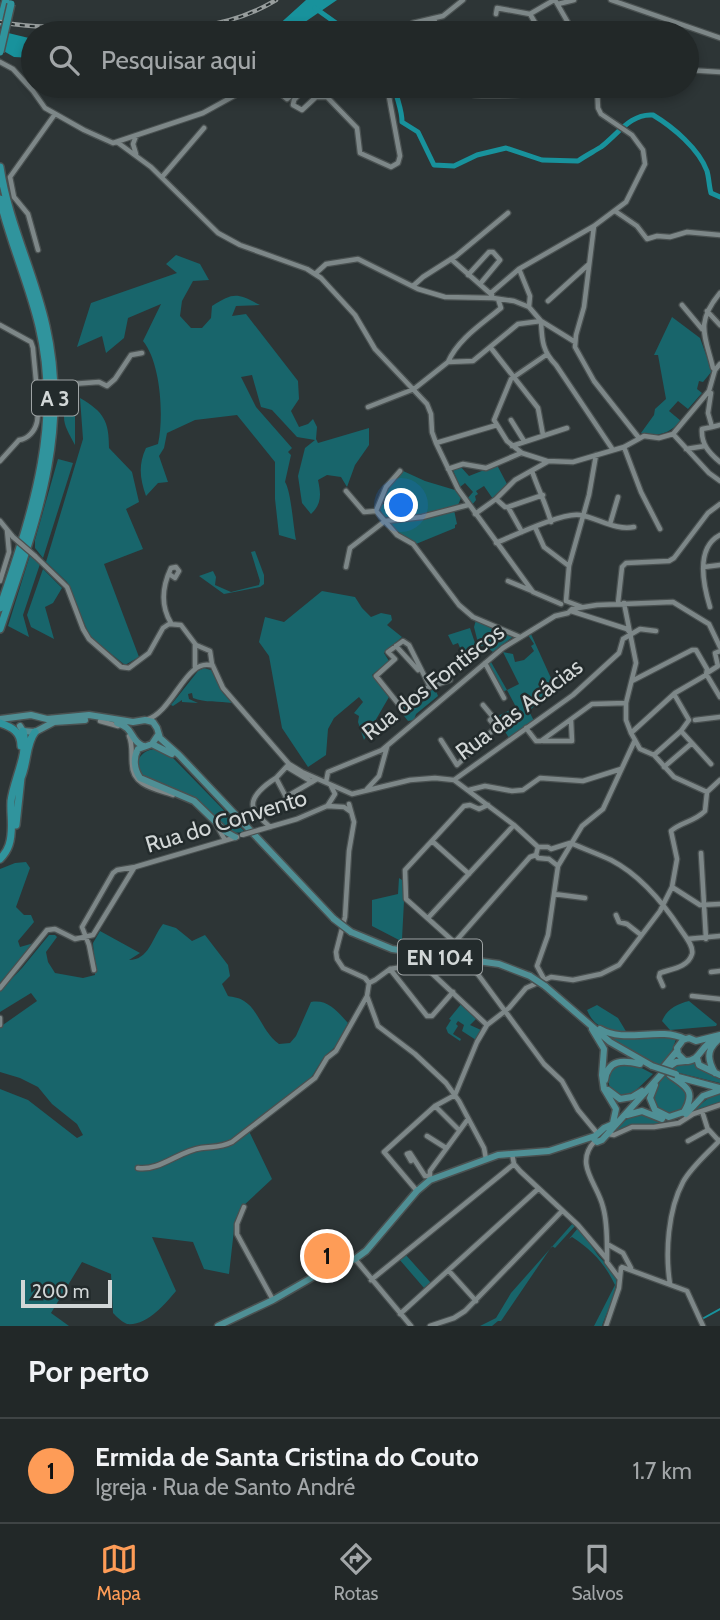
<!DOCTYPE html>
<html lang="pt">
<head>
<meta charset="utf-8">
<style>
  :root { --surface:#222828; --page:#2e3434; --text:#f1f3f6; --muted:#a2a6a8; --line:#3f4445; --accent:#fe9c57 }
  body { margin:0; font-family:Cabin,sans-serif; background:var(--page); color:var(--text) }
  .scale { position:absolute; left:21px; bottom:18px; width:91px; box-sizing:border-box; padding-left:7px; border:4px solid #d2d7d7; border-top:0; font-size:19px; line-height:24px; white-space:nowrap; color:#d2d7d7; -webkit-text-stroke:5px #232b2c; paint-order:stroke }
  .you { position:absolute; left:402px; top:506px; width:24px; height:24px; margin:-18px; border:5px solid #fff; border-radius:50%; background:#1a73e8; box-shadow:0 0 0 10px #1a73e833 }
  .badge { display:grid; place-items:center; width:46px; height:46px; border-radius:50%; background:var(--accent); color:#111; font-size:23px; font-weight:700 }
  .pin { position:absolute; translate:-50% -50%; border:4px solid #fff; box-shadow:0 2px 7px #0006 }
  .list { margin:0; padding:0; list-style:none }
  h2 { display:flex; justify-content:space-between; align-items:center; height:91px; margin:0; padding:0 28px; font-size:30px }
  h2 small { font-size:23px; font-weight:400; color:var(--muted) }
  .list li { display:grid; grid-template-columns:46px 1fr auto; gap:21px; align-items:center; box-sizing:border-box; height:105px; padding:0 28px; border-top:2px solid var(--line) }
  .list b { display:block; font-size:26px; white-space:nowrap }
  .list p { margin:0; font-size:23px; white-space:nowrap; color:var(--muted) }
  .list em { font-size:23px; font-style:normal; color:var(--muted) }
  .icon { flex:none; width:38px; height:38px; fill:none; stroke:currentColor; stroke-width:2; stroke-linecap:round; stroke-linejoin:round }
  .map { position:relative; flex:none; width:720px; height:1326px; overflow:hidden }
  .search { position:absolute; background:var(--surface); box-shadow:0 4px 10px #0003; left:21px; right:21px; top:21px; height:77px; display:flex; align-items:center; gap:18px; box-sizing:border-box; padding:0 24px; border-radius:38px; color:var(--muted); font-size:26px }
  .sheet { height:196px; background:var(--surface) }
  nav { display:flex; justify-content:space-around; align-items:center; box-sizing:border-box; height:98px; border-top:2px solid var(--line); background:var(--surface); font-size:19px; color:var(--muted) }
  nav a { display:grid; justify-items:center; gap:4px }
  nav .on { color:var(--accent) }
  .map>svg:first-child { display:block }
</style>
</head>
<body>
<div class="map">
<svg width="720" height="1326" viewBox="0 0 720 1326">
  <rect width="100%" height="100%" fill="#2d3536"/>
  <!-- green -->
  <path fill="#18656b" d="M176 255 200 264 209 280 193 281 182 301 180 316 191 328H202L211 318 212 306C234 292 237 293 260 305L236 306 232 316 246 314 298 381 299 399 291 411 299 427 308 424 313 419 317 427 316 439 318 443 369 428V445L355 465 347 487 341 477 327 475 318 480C321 494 322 504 311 514L302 503 298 476 305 448 315 440 297 437 272 410 261 407 252 375 241 377 256 407 292 448 288 452 291 455 285 482C291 491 293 525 296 540L279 535 275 499V462L237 415 195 420 167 433 164 448 159 456 168 482 158 483 146 496C140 479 138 465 146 448L158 444C164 417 161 363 143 341L161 304 128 318 124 338 106 353 102 336 77 347 91 303 177 273 166 264Z
    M672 317 700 338 712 371 703 382 699 381 697 389 702 393 688 409 678 401 669 411 681 421C668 434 659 437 641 433L654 415 655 409 666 399 658 355H654Z
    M73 396 75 402V445C64 424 58 417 73 396Z
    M80 398C104 412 109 421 109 448L132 472 139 502 126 509 143 549 104 564 139 657 125 665 90 637 67 582 46 562 83 439Z
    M58 459 73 463 43 558 35 548V540Z
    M497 465 507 484 493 499 484 486 476 491 478 494 475 496 476 500 472 505 467 499 473 492 465 483 460 487 453 470 460 466 469 476Z
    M401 470 425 481 455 490 461 498 458 505 422 514 385 517 380 510V505L385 504 384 493Z
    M454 510 457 524 455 525V528L416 544 394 531 390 522Z
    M255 551 264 575V584L260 587 224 594 199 576 213 571 216 577 215 585 231 592 259 585 260 581 251 552Z
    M30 555 40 564 23 615 29 637 8 626Z
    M43 569 62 588 53 603 45 607 54 639 31 627 27 615Z
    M322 591 355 597 362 608 371 617 381 613 391 615 392 620 387 625 402 637 384 653 389 661 372 675 389 697 364 740 358 722 359 716 354 713 363 702 359 697 334 718 328 729 326 755 308 767 282 728 269 656 259 642 265 617 284 622Z
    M476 620 514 636 493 652 484 645 479 647 474 627Z
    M470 628 476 646 468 651 465 658V654L463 655 458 643 453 645 448 635Z
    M531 634 555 687 529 711 534 721 509 738 496 717 516 707 507 690 502 692 487 665 491 662 507 690 519 684 503 652 513 654 515 662 524 660 534 651 531 646 534 644 528 635Z
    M204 668 214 671 223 693 232 703C219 701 205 703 193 698L192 693 188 694 189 699 198 703 182 702V700L173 706 171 705 198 671Z
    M432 690 436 691 438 696 416 714 414 720 408 721 397 707H405Z
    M154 749 163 750 172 757 245 832 232 833C220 822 209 808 195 799 182 790 124 783 140 757 144 752 148 750 154 749Z
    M26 862 30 868 16 907 24 915H31L34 922 18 941 20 947 34 943 0 983V869L15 863Z
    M399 878 405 882 402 939 399 940 372 926V900L398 894Z
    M163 924 176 928 192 941 205 935 228 965 230 976 222 984 228 996C233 997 240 998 244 1001 258 1009 263 1033 279 1044L290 1043 296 1036 311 1002C328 999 337 1011 348 1023L335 1047 324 1057 311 1078 247 1127 272 1179 242 1207 235 1221 229 1274 204 1269 193 1242 152 1237 176 1291C165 1304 147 1326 127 1324 122 1322 117 1317 113 1313L111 1274 82 1262 51 1313 69 1326H0V1089L28 1100 77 1138 83 1135 77 1124 52 1104 38 1087 20 1078 0 1072V1027L37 1001 31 993 0 1012V991L22 968 49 935H55L57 937 46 952 48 962 55 973 83 978 95 975 93 943 100 931 140 953 129 960C149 960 152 938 163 924Z
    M689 1001 717 1024 716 1026 670 1030 662 1021C667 1009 677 1004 689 1001Z
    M462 1003 477 1018 470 1025 481 1030 476 1040 462 1031 464 1025 458 1021 456 1024 458 1026 453 1034 461 1039 460 1041 448 1033 446 1028 451 1020 449 1019Z
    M597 1005 618 1018 627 1033C609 1031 594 1028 587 1010Z
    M603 1032 667 1034 676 1039 671 1054 659 1066 638 1057Z
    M630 1062 653 1074 631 1095H618C606 1088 607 1078 612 1067Z
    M680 1063 695 1064 720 1077V1083L679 1073 678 1081C688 1088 688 1097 684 1108 671 1117 658 1113 653 1098 657 1083 666 1070 680 1063Z
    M717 1093H720V1103C707 1109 693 1117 680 1121 658 1128 636 1121 616 1133L613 1131V1128L637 1113C648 1115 659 1122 670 1122 688 1122 701 1100 717 1093Z
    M573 1223 575 1226 555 1248 552 1246 501 1321H498L492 1326H480L496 1318 511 1293Z
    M578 1228C586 1235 589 1243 595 1251 600 1259 608 1265 614 1272 622 1282 606 1314 602 1326H594L615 1285C605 1264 592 1250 572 1237L569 1239Z
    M405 1254 431 1283 424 1288 399 1259Z"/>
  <!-- water -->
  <path fill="#18929c" d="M306 0H337L289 33H263L275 28Z
    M0 31 33 39V58L14 57 0 49Z"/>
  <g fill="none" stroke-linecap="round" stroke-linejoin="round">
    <!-- stream -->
    <path stroke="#18929c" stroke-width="2" d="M702 1319 720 1309"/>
    <!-- river -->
    <path stroke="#18929c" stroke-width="5" d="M315 8 350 33
      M395 86C396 99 402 108 402 122L418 132 434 165 454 166 477 155 506 148 542 160 578 161C585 156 593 152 601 147 617 135 631 113 653 115 673 127 699 149 707 171 709 178 709 186 711 193L720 197"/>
    <defs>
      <path id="minor" d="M555 0 574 33
        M611 0 720 38
        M558 4 574 0
        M496 14 497 8 530 14 554 0
        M530 14 541 33
        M398 33 413 23 443 16 463 0
        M433 33 436 26 434 18
        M589 33 610 25
        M0 62 13 69 33 91 45 108 84 130 113 143 203 113 252 86
        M687 70 720 72
        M274 86 275 89 287 99 302 86
        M305 86 306 87 294 100 293 105 302 110 316 97H327L357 128 360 153 391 167 398 163 400 156 387 86
        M457 86C460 90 460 91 465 93 483 100 573 91 595 86
        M597 86 598 108 601 114 632 135 643 150 645 164 626 202 594 226 584 307 576 335 575 347 594 381 639 438
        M281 94 289 86
        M117 142 151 167 218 233 240 245 307 269 321 278 355 315 375 349 427 404 431 414 432 432 436 443 458 489 533 592 561 604
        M136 154 133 144 136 136
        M162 177 204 128
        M615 211 637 226 647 239 657 236 670 237 687 232 720 235
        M38 250 28 214 14 197 10 177 55 114
        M451 259 492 295
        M519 269 530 296 529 307
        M315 274 326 264 358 259 418 289 445 297 493 298 514 301 529 307 541 321
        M468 275 489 252H493L500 260 480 284
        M413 286 423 277 456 256 508 213
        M491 293 519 269 594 226
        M548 301 589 264
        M682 305 702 329
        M707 311 720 325
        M541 321C542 340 542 351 556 365L613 450
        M0 325 31 342 33 348C34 364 40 408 37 422 35 431 28 439 19 440L0 461
        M491 348 538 408 543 435
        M546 355 511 379 494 420 507 441 522 453 547 461 573 462 624 447 644 436 659 438 673 434 709 391 715 370 720 364
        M448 362C458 339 482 324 501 308L498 299
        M715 370 713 368C705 335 695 323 720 293
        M58 385 99 382 107 386 115 379 131 355 142 353
        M711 393 708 413 712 427 702 429C701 444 709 453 720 462
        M368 407 414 389 448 362 473 361 518 324 541 321 575 342
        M511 420 524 441
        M712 427 720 425
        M673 434 709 473 720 481
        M436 443 497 425
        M512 446 567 428
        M624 447 641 492 660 529
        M686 449 705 446
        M448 469 463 464 486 468 521 453
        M532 471C538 489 546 504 551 522
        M346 491 364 512 376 511 397 535 413 544 459 605 473 617 520 637
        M496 499 505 507H508L522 532
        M508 507 543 495
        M376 511 386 487 400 471
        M475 514 496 499 515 480 547 462
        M0 521 13 537
        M610 524 618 497
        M535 527 544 547 569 566
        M496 543C513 536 563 512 580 515 598 518 616 531 634 527
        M35 556 67 587 83 629 89 639 121 667 129 668 149 653 163 628 169 624 181 625 196 645 210 651 212 664 223 688 289 764 302 772 352 794 410 780 435 778 454 780 514 825 538 847
        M346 567 350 548 385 521 422 517 468 505
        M704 567 720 565
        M169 574 175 578 179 571 176 567 171 568C163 585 160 605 171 623
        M0 581 9 552 7 530
        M508 581 532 591
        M566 601 569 566 589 495 596 455
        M566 601 582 607
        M618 603 622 567 626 563 669 561 674 558 708 513 720 504
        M624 603 636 663 626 703V720L631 733 640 749 654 755 674 777 707 792
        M710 607C703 584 695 548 720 535
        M571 611 627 629 630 633
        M396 646 418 670
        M485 663 504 698
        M195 667V644
        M707 673 718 666 715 653 720 651
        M708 677 720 697
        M430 687 409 645 403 641 388 652 395 659 376 676 400 706 421 690 450 680
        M674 694 689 720 681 731
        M146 720C174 712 186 656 213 666
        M695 720 720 717
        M100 721 118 726
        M526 728 536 741H541L592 704 626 703
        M631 733 675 693 706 675 707 669 696 650H692L632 681
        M129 736C133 745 131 754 132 764 132 786 156 789 173 795
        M441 740 457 765 496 727 490 720 493 717 483 705
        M543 741H572L571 720
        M692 743 711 764
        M654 755 681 731 692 743 664 767
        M289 764 276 778 286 797 317 779
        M287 767 312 782
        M454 780 573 695 619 653 623 639 640 629 656 631
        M326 782 328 772 382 750 503 648 555 616 568 613 572 609 597 605 673 602 709 624 720 647
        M367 789 379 776 387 747
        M469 790 485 786 512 791 523 790 540 778 583 781 621 769
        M349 804 354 822 349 851 345 917 336 952 337 959 343 968 365 978 369 983
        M328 805 335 794 331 786
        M217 826 225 840
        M270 827C265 822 256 815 254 809 248 797 268 783 276 778
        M259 830 297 819 327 806 344 807 351 812
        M432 841 469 874
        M571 843C584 849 598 854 611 860 640 875 664 904 681 930 685 936 694 946 692 954 688 968 670 969 660 973L659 977 663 986
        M538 847H548L551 849 570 843
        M701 853 706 939
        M536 855 538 858 549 859
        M558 866 582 826 603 809 635 740
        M672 887 700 905 720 904
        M554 894 585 898
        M616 915 619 922 627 924 641 935
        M428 918 514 825
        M687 939 720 936
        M453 941 406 899 405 870 464 806 470 805 479 809 488 805
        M448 950 530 857 536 855 538 847
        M390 969 427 1016H432L453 992
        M474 969 544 1064 562 1081 578 1110 597 1133
        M94 970 89 945 82 927 113 873 117 870 135 867 237 837
        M711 972 720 971
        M544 979 537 966 548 935 558 866 549 859
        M369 983 367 996 378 1026 415 1054 446 1083 459 1101 484 1148 486 1159
        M369 983 375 980 390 969 422 964 487 1025
        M0 988 47 930 55 929 75 939 93 935 134 868
        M692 996 720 999
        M0 1018V1025
        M455 1095 477 1042 487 1025 509 1008 526 988 551 977 573 980 601 974 619 965 660 911 672 887 677 859 671 831C681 822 694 822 705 811L707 792 720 780
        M435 1106 459 1130
        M709 1130 719 1141
        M608 1134 614 1135 632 1127H654L679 1123 693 1114 720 1105
        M427 1136 446 1148
        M595 1141C573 1164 598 1184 603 1207 608 1224 607 1245 607 1262L619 1278
        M688 1141 708 1130 702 1111
        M512 1154 514 1164 520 1171 578 1225 606 1258
        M414 1159 411 1161 407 1154 410 1153 425 1176H429
        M138 1168C160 1171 179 1151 201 1148 214 1146 219 1148 232 1142L315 1078 327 1058 336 1051 367 996
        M430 1180V1171L468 1119
        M417 1191 384 1152 435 1106 455 1095
        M244 1207 237 1224V1234L273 1300
        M607 1244 623 1253 631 1268
        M355 1259 411 1326
        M622 1267 687 1291 703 1326
        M449 1271 476 1301
        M371 1280 514 1164
        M670 1284C665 1253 668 1210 683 1182 692 1166 708 1153 720 1140
        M400 1314 538 1189
        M430 1326 454 1318 465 1311 562 1211
        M606 1326 619 1288 621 1268"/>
      <path id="major" d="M0 719 31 715 47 719 89 715 133 722 145 720 153 722 157 728 160 738 179 755 334 919
        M117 723C135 728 129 740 143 746
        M20 726 23 731 35 732 54 722 85 720
        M158 735 152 744 138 749C133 758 134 769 140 778L194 801 226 832 235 837
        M152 744 172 754
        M351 932 392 949 499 964 530 976
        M545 986 610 1042 652 1066
        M592 1029 604 1049 602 1075 604 1089 616 1109 613 1123
        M600 1029C626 1044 658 1026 685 1039
        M720 1035 696 1041 689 1038 683 1040 677 1048 678 1054 685 1061C703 1061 698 1044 720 1038
        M697 1058 699 1065 720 1075
        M662 1069 677 1051
        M715 1073C708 1061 706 1051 717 1041
        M678 1077 720 1088
        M605 1080C608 1059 623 1060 640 1064
        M655 1085 650 1098 655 1110 669 1117 684 1112C697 1090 685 1086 670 1075
        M608 1090 620 1099 632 1097 642 1091
        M686 1114 703 1096 720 1090
        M627 1115 642 1111 662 1119
        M594 1137 604 1128 613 1124
        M594 1139 597 1142 602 1140 667 1068 676 1062 685 1061
        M218 1326 273 1300 320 1273 355 1259 366 1251 417 1191 430 1180 498 1155 549 1151 595 1136"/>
      <path id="highway" d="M0 22 6 0
        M0 167C8 222 34 272 46 326 71 436 34 527 0 629
        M0 199C10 242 29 283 39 326 63 427 31 515 0 608
        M0 723C12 727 21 732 21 746
        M20 780C28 765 25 745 35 732
        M16 825 21 778
        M0 859C4 855 7 851 9 845 14 830 10 816 11 801 14 778 29 754 23 731"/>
    </defs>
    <!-- minor casing -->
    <use href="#minor" stroke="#4a5151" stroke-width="7"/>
    <!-- major casing -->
    <use href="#major" stroke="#4a5151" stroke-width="9"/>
    <!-- highway casing -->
    <use href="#highway" stroke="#4a5151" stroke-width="10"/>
    <!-- minor -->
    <use href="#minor" stroke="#7d8788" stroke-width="4.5"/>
    <!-- major -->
    <use href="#major" stroke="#4f8f95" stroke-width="6"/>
    <!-- highway -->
    <use href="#highway" stroke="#30949d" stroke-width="7"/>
    <defs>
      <path id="rail" d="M0 22C30 28 61 27 92 28 158 29 217 36 276 0"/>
    </defs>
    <!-- rail casing -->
    <use href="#rail" stroke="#979d9d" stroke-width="4.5"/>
    <!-- rail -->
    <use href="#rail" stroke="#232b2c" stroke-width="2" stroke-dasharray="5" stroke-linecap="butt"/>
    <defs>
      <path id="minor-bridge" d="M13 537 35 556
        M242 835 259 830
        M439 964 448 950"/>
      <path id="major-bridge" d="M334 919 351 932
        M530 976 545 986
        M652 1066 676 1074"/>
      <path id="highway-bridge" d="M0 52 11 4"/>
    </defs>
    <!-- minor-bridge casing -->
    <use href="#minor-bridge" stroke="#4a5151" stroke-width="7" stroke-linecap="butt"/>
    <!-- major-bridge casing -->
    <use href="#major-bridge" stroke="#4a5151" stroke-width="9" stroke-linecap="butt"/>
    <!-- highway-bridge casing -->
    <use href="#highway-bridge" stroke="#4a5151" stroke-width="10" stroke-linecap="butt"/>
    <!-- minor-bridge -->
    <use href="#minor-bridge" stroke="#7d8788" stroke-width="4.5"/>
    <!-- major-bridge -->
    <use href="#major-bridge" stroke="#4f8f95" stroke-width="6"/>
    <!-- highway-bridge -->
    <use href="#highway-bridge" stroke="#30949d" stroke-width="7"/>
  </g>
  <g text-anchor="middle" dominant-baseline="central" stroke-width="5" stroke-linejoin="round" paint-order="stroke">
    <!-- shield labels -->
    <g fill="#232b2c" stroke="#9ea3a4" stroke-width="2">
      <rect x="32" y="380.5" width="46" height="35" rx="5"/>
      <rect x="398" y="939.5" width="84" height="35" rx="5"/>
    </g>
    <g font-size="21" font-weight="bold" fill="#d2d7d7">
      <text x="55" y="398">A 3</text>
      <text x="440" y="957">EN 104</text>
    </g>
    <!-- street labels -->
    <g font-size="23" fill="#d2d7d7" stroke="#232b2c">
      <text transform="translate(433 682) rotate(-38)">Rua dos Fontiscos</text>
      <text transform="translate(519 709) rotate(-37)">Rua das Acácias</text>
      <text transform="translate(226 821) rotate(-17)">Rua do Convento</text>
    </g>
  </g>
</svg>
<div class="scale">200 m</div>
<div class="you"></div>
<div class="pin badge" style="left:327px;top:1256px">1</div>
<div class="search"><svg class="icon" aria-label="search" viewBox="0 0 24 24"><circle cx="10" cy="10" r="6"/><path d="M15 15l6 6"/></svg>Pesquisar aqui</div>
</div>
<section class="sheet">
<h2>Por perto<small></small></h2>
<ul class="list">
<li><span class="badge">1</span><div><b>Ermida de Santa Cristina do Couto</b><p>Igreja · Rua de Santo André</p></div><em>1.7 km</em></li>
</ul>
</section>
<nav>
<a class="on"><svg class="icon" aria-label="map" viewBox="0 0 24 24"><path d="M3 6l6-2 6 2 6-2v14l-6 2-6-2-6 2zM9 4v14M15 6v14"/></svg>Mapa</a>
<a><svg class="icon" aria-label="directions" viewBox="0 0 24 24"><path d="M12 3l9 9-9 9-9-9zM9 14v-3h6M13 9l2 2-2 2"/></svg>Rotas</a>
<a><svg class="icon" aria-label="saved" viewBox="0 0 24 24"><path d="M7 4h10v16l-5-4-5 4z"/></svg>Salvos</a>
</nav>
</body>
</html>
